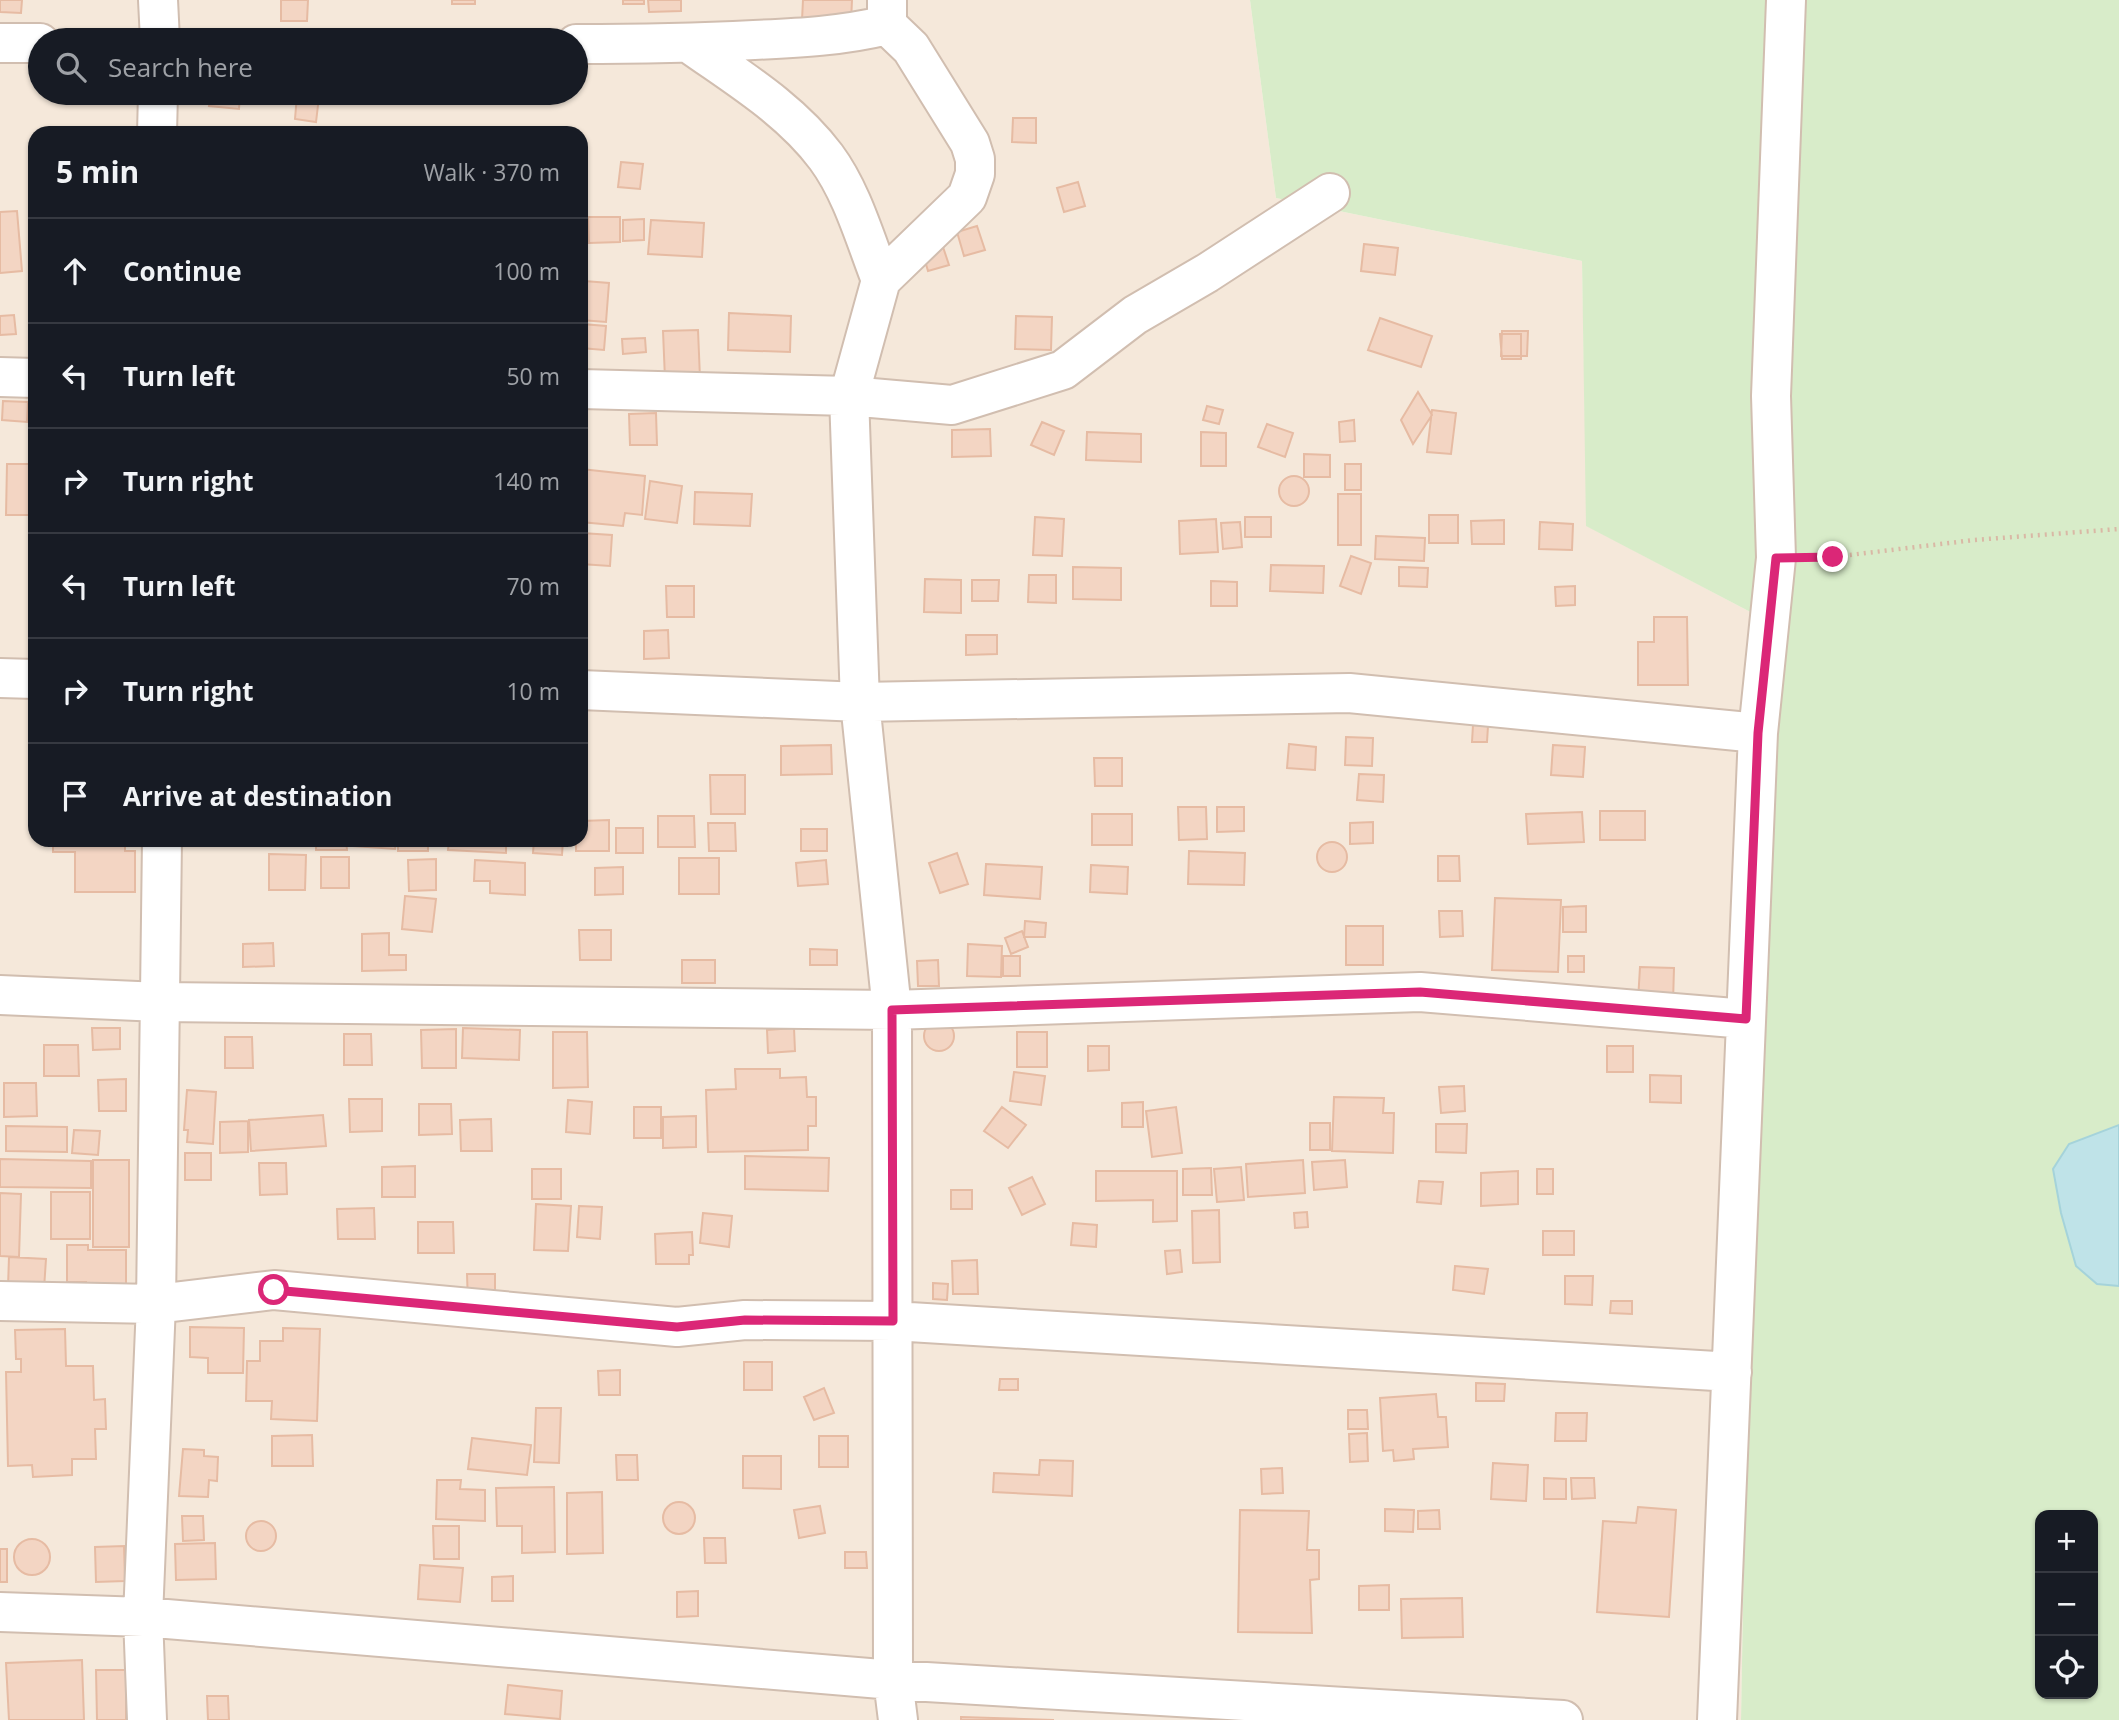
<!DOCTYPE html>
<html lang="en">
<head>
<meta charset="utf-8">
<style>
  :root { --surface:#171b24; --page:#242831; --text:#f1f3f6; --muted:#9ea1a6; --line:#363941 }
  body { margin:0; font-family:"Open Sans",sans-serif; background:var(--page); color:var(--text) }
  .controls { position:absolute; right:21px; bottom:21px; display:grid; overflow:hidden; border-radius:14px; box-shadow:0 2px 5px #0004 }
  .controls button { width:63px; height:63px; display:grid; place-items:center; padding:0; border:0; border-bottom:2px solid var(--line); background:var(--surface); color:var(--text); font:35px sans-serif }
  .stop { position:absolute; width:21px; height:21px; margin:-16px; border:5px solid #db2777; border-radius:50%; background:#fff }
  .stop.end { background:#db2777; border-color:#fff; box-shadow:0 2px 7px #0008 }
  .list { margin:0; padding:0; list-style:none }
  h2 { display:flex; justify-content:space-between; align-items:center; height:91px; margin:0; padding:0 28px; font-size:30px }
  h2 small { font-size:23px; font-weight:400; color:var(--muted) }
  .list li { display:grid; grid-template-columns:46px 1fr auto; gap:21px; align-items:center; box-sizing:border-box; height:105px; padding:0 28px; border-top:2px solid var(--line) }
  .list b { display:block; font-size:26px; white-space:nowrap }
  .list em { font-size:23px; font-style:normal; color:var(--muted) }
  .icon { flex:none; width:38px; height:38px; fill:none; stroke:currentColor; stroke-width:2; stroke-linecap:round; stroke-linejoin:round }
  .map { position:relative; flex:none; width:2119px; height:1720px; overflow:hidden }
  .search { position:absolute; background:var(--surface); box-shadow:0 2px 5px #0004; left:28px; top:28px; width:560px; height:77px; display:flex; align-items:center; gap:18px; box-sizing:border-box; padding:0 24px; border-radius:38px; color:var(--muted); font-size:26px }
  .panel { position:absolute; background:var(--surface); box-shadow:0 2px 5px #0004; left:28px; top:126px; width:560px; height:721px; border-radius:21px }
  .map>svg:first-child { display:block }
</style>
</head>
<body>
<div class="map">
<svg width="2119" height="1720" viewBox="0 0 2119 1720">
  <rect width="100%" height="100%" fill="#fdf6ec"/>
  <!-- residential -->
  <path fill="#f5e8da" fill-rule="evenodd" d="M0 0H1250L1276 198 1582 261 1587 526 1760 617 1741 1720H0ZM40 40H576V93H40ZM35 133H581V840H35Z"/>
  <!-- green -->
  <path fill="#d8ecc9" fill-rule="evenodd" d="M1250 0H2119V1125L2069 1144 2097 1284 2119 1286V1720H1741L1760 617 1586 526 1582 261 1276 198ZM2040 1515H2093V1694H2040Z"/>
  <!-- water -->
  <path fill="#bfe3e8" stroke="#a5d3da" stroke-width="2" d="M2119 1125V1286L2097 1284 2076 1266 2061 1213 2053 1169 2069 1144Z"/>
  <!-- building -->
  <path fill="#f3d5c3" stroke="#e6bba3" stroke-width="2" d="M0 0H22L21 13 0 12Z
    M281 0H308L307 21H281Z
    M452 0H475V4H452Z
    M623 0H644V4H623Z
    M648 0H681V11L649 12Z
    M803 0H852L851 22 802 20Z
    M211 93H240L239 109 209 106Z
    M297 95 319 97 316 122 295 119Z
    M1013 118H1036V143L1012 142Z
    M621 162 643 164 640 189 618 187Z
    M1078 182 1085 206 1064 212 1057 188Z
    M17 211 22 271 0 273V212Z
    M588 217H620V242L589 243Z
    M644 219V240L623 241V220Z
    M651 220 704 223 702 257 648 254Z
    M977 226 985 250 964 256 957 232Z
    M941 241 949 265 928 271 921 247Z
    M1364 244 1398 248 1395 275 1361 271Z
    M584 281 609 283 606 322 581 320Z
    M729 313 791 316 790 352 728 350Z
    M14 315 16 334 0 335V316Z
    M1016 316 1052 317 1051 350 1015 349Z
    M1380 318 1432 336 1421 367 1368 350Z
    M582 324 606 326 604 350 581 348Z
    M698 330 700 378 665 379 663 331Z
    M1502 331H1528L1527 356H1501Z
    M1500 334H1521V359H1502Z
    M645 338 646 352 623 354 622 339Z
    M1418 392 1432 415 1413 444 1401 420Z
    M3 401 28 402 27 422 2 420Z
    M1207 406 1223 410 1219 424 1203 420Z
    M1432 410 1456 413 1451 454 1427 452Z
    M656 413 657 445H630L629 414Z
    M1354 420 1355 441 1340 442 1339 422Z
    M1042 422 1064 431 1054 455 1031 445Z
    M1267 424 1293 433 1285 457 1258 447Z
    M990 429 991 456 952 457V430Z
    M1087 432 1141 434V462L1086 460Z
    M1201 432 1226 433V466H1201Z
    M1304 454 1330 455V477H1304Z
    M7 464H35V515H6Z
    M1345 464H1361V490H1345Z
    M581 469 645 476 642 515 625 513 623 526 581 522Z
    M1279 491a15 15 0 1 1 30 0a15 15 0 1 1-30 0Z
    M650 481 682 486 677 523 645 519Z
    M695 492 752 494 750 526 694 524Z
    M1338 494H1361V545H1338Z
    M1429 515H1458V543H1429Z
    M1035 517 1064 519 1062 556 1033 555Z
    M1245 517H1271V537H1245Z
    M1216 519 1218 552 1180 554 1179 521Z
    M1504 520V544H1472L1471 521Z
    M1240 522 1242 547 1223 549 1221 523Z
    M1540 522 1573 524 1572 550 1539 549Z
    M581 533 612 535 610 566 581 564Z
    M1376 536 1425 538 1424 561 1375 559Z
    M1351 556 1371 563 1361 594 1340 586Z
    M1271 565 1324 566 1323 593 1270 591Z
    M1073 567 1121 568V600L1073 599Z
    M1399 567 1428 568 1427 587 1399 586Z
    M1029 575H1056V603L1028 602Z
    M925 579 961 580V613L924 612Z
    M972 580H999L998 601H972Z
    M1211 581 1237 582V606H1211Z
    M666 586H694V617H667Z
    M1575 586V605L1556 606 1555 587Z
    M1654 617H1687L1688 685H1638V642H1654Z
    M668 630 669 658 644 659V631Z
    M966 635H997V654L966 655Z
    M1473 725 1488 726 1487 742H1472Z
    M1346 737 1373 738 1372 766 1345 765Z
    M1289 744 1316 747 1315 770 1287 768Z
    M831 745 832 774 781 775V746Z
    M1553 745 1585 747 1583 777 1551 775Z
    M1094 758H1122V786H1095Z
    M1359 774 1384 775 1383 802 1357 800Z
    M710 775H745V814H711Z
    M1178 807H1206L1207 839 1179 840Z
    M1217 807H1244V831L1217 832Z
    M1600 811H1645V840H1600Z
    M1582 812 1584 842 1528 844 1526 814Z
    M1092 814H1132V845H1092Z
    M658 816H694L695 847H658Z
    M609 820V851H576V840H581V821Z
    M1373 822V843L1350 844V823Z
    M708 823H735L736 851H709Z
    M616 828H643V853H616Z
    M801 829H827V851H801Z
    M53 840H125V851H135V892H75V852H53Z
    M316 840H346L347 850H316Z
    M355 840H396L395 849 354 846Z
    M398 840H428V851H398Z
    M449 840H506V853L448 850Z
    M534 840H563L562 855 533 853Z
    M1317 857a15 15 0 1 1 30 0a15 15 0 1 1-30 0Z
    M1189 851 1245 853 1244 885 1188 884Z
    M957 853 968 884 940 893 929 863Z
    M269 854 306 855 305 890H269Z
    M1438 856H1459L1460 881H1438Z
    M321 857H349V888H321Z
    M679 858H719V894H679Z
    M436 859V890L409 891 408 860Z
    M475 860 525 863V895L490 893V881H474Z
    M826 860 828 884 798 886 796 863Z
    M986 864 1042 867 1040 899 984 895Z
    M1091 865 1128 867 1127 894 1090 892Z
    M623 867V894L595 895V868Z
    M405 896 436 899 432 932 402 929Z
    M1495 898 1561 900 1558 972 1492 970Z
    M1586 906V932H1563V907Z
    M1439 911H1462L1463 936 1440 937Z
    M1025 921 1046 923 1045 937H1024Z
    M1346 926H1383V965H1346Z
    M579 930H611V960H580Z
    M1022 931 1028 947 1011 954 1005 938Z
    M389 933V955H406V970L362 971V934Z
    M273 943 274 966 243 967V944Z
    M968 944 1002 946 1001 977 967 976Z
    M810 949 837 950V965H810Z
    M1003 956H1020V976H1003Z
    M1568 956H1584V972H1568Z
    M682 960H715V983H682Z
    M938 960 939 986H918L917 961Z
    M1640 967 1674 968 1673 1002 1638 1001Z
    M924 1036a15 15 0 1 1 30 0a15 15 0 1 1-30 0Z
    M92 1028H120V1049L93 1050Z
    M463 1028 520 1030 519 1060 462 1058Z
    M794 1028 795 1051 768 1053 767 1030Z
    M456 1029V1068H422L421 1030Z
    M553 1032H587L588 1087 553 1088Z
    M1017 1032H1047V1067H1017Z
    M344 1034H371L372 1065H344Z
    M225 1037H252L253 1068H225Z
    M44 1045H78L79 1076H44Z
    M1088 1046H1109V1070L1088 1071Z
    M1607 1046H1633V1072H1607Z
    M735 1069H780V1078L806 1077 807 1097H816V1126H808V1150L708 1152 706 1090 736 1089Z
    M1014 1072 1045 1076 1041 1105 1010 1101Z
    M1650 1075 1681 1076V1103L1650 1102Z
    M126 1079V1111H99L98 1080Z
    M4 1083H36L37 1116 4 1117Z
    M1464 1086 1465 1111 1441 1113 1439 1087Z
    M187 1090 216 1092 213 1144 187 1142 188 1130H184Z
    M1334 1097 1384 1098 1383 1113H1394L1393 1153 1332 1151Z
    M349 1099H382V1131L350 1132Z
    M568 1100 592 1102 590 1134 566 1132Z
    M1143 1102V1127H1122V1103Z
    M419 1104H451L452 1134 419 1135Z
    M634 1107H661V1138H634Z
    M1002 1107 1026 1125 1008 1148 984 1131Z
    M1176 1107 1182 1153 1152 1157 1146 1111Z
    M323 1115 326 1146 251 1151 249 1120Z
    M696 1116V1147L663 1148V1117Z
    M491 1119 492 1151H461L460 1120Z
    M248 1121V1152L220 1153V1122Z
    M1310 1123H1330V1150H1310Z
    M1436 1124H1467L1466 1153 1436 1152Z
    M6 1126 67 1127V1152L6 1151Z
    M74 1130 100 1131 98 1155 72 1153Z
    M185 1153H211V1180H185Z
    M745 1156 829 1158 828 1191 745 1189Z
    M0 1159 91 1161V1188L0 1187Z
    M93 1160H129V1247H93Z
    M1303 1160 1305 1193 1248 1197 1246 1164Z
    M1345 1160 1347 1187 1314 1190 1312 1162Z
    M259 1163H286L287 1194 260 1195Z
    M415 1166V1197H382V1167Z
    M1241 1167 1244 1200 1217 1202 1214 1169Z
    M1211 1168 1212 1195H1183V1169Z
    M532 1169H561V1199H532Z
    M1537 1169H1553V1194H1537Z
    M1096 1171H1177V1221L1153 1222V1200L1096 1201Z
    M1518 1171V1204L1481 1206V1173Z
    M1032 1177 1045 1204 1022 1215 1009 1188Z
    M1419 1181 1443 1182 1441 1204 1417 1202Z
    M951 1190H972V1209H951Z
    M51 1192H90V1239H51Z
    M0 1193 21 1194 19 1257 0 1256Z
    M536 1204 571 1206 568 1251 534 1250Z
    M579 1206 602 1207 600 1239 577 1237Z
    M374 1208 375 1239H338L337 1209Z
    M1219 1210 1220 1262 1193 1263 1192 1211Z
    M1307 1212 1308 1227 1295 1228 1294 1213Z
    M703 1213 732 1216 729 1247 700 1243Z
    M418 1222H453L454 1253H418Z
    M1073 1223 1097 1225 1096 1247 1071 1245Z
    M1543 1231H1574V1255H1543Z
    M692 1232 693 1255H689V1264H656L655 1234Z
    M67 1245H88V1250H126V1291H86V1282H67Z
    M1180 1250 1182 1272 1167 1274 1165 1251Z
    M9 1257 46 1259 44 1289 8 1287Z
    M977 1260 978 1294H953L952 1261Z
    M1455 1266 1488 1269 1484 1294 1453 1290Z
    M467 1274H495V1304H468Z
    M1565 1276H1593L1592 1305 1565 1304Z
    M933 1283 948 1284 947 1300 933 1299Z
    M1611 1301H1632V1314L1610 1313Z
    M190 1327 244 1328 243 1373H208V1358L190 1357Z
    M283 1328 320 1329 317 1421 271 1419 272 1401H246L247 1361H260V1341H283Z
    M65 1329 66 1366H93L94 1400 105 1399 106 1429H95L96 1459H72V1475L33 1477 32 1465 8 1466 6 1372H21V1359H16L15 1330Z
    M744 1362H772V1390H744Z
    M620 1370V1395H599L598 1371Z
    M1000 1379H1018V1390H999Z
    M1476 1383 1505 1384 1504 1401H1476Z
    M824 1388 834 1413 814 1420 804 1397Z
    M1436 1394 1438 1417H1446L1448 1447 1413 1449 1414 1459 1394 1461 1393 1450 1383 1451 1380 1398Z
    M536 1408H561L559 1463 534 1462Z
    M1348 1410H1367L1368 1429H1348Z
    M1556 1413H1587L1586 1441H1555Z
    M1367 1433 1368 1461 1350 1462 1349 1434Z
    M312 1435 313 1466H272V1436Z
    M819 1436H848V1467H819Z
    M472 1438 531 1445 527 1475 468 1469Z
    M183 1449 204 1450V1456L218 1457 217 1481 209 1480 208 1497 179 1496Z
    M616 1455H637L638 1480H617Z
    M743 1456H781V1489L743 1488Z
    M1040 1460 1073 1461 1072 1496 993 1492 994 1473 1039 1475Z
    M1493 1463 1528 1465 1526 1501 1491 1499Z
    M1282 1468 1283 1493 1262 1494 1261 1469Z
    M1544 1478 1566 1479V1499H1544Z
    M1571 1478H1594L1595 1498 1572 1499Z
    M437 1480H461L460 1489 485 1490V1521L436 1519Z
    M554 1487 555 1552 522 1553V1526H497L496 1488Z
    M602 1492 603 1553 567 1554V1493Z
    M663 1518a16 16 0 1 1 32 0a16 16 0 1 1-32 0Z
    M820 1506 825 1533 799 1538 794 1510Z
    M1638 1507 1676 1510 1669 1617 1597 1612 1603 1521 1636 1523Z
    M1385 1509 1414 1510 1413 1532 1385 1531Z
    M1240 1510 1309 1511 1307 1550H1319V1579L1310 1580 1312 1633 1238 1632Z
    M1439 1510 1440 1529H1418V1511Z
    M182 1516H203L204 1540 183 1541Z
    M246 1536a15 15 0 1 1 30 0a15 15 0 1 1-30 0Z
    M433 1526H459V1559H434Z
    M704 1538H725L726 1563H705Z
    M14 1557a18 18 0 1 1 36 0a18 18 0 1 1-36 0Z
    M215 1543 216 1579 176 1580 175 1544Z
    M124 1546 125 1581 96 1582 95 1547Z
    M0 1549H7V1582H0Z
    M845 1552H866L867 1568H845Z
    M420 1565 463 1568 460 1602 418 1599Z
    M513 1576V1601H492V1577Z
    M1389 1585V1610H1359V1586Z
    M698 1591V1616L677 1617V1592Z
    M1462 1598 1463 1637 1402 1638 1401 1599Z
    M82 1660 84 1720H9L6 1663Z
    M96 1670H126V1720H97Z
    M508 1685 562 1691 560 1719 505 1714Z
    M207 1696H228L229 1720H208Z
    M961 1717 1054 1720H961Z"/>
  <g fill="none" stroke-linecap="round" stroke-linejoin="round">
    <defs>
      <path id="minor" d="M158 0 160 40
        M887 0V25L911 48 970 143 975 159V174L967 197 881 280 849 396 860 702 892 1010 893 1680 898 1720
        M0 43H40
        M576 44C635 44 694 43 754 40 799 38 842 36 887 25
        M690 44C738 78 790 109 826 157 852 192 865 239 881 280
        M157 133 158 93
        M0 377 35 378
        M581 389 849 396 952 405 1063 370 1135 315 1207 273 1330 193
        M0 678 35 679
        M581 690 860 702 1349 693 1758 733
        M0 995 160 1002 892 1010 1420 992 1746 1019
        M0 1301 156 1304 274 1290 677 1327 745 1320 893 1321 1732 1372
        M0 1612 143 1617 893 1680 1563 1720
        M147 1720 143 1617 156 1304 162 840
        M1717 1720 1758 733 1776 558 1771 396 1786 0"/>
    </defs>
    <!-- minor casing -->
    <use href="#minor" stroke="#d1beb0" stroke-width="42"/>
    <!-- path -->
    <path stroke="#d9b8a5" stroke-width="4.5" stroke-dasharray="2 5" stroke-linecap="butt" d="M1815 557H1833L1974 540 2119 529"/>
    <!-- minor -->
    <use href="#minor" stroke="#fff" stroke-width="38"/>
  </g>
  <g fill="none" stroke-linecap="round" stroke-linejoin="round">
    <!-- route -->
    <path stroke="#db2777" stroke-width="9" d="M274 1290 677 1327 745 1320 893 1321 892 1010 1420 992 1746 1019 1758 733 1776 558 1833 557"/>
  </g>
</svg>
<div class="controls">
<button>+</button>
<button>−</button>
<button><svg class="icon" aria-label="locate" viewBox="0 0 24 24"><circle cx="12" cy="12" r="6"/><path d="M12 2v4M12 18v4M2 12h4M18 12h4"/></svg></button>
</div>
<div class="stop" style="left:274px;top:1290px"></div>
<div class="stop end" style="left:1833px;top:557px"></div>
<div class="search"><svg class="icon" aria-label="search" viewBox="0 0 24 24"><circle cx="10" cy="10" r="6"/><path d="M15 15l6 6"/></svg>Search here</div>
<section class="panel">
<h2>5 min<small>Walk · 370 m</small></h2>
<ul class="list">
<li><svg class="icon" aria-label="ahead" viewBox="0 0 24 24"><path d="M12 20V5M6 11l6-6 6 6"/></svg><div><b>Continue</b></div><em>100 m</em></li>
<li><svg class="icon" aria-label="left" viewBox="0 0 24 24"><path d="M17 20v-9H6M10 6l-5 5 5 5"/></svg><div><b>Turn left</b></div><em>50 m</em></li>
<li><svg class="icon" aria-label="right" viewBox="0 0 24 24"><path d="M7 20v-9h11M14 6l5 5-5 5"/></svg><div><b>Turn right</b></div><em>140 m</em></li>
<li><svg class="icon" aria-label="left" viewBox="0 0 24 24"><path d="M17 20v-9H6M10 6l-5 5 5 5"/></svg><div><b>Turn left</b></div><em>70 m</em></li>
<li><svg class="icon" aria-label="right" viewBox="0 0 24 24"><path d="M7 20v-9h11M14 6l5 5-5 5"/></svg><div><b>Turn right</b></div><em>10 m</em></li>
<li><svg class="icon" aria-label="arrive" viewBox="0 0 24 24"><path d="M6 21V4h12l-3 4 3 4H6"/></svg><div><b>Arrive at destination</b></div></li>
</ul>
</section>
</div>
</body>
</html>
